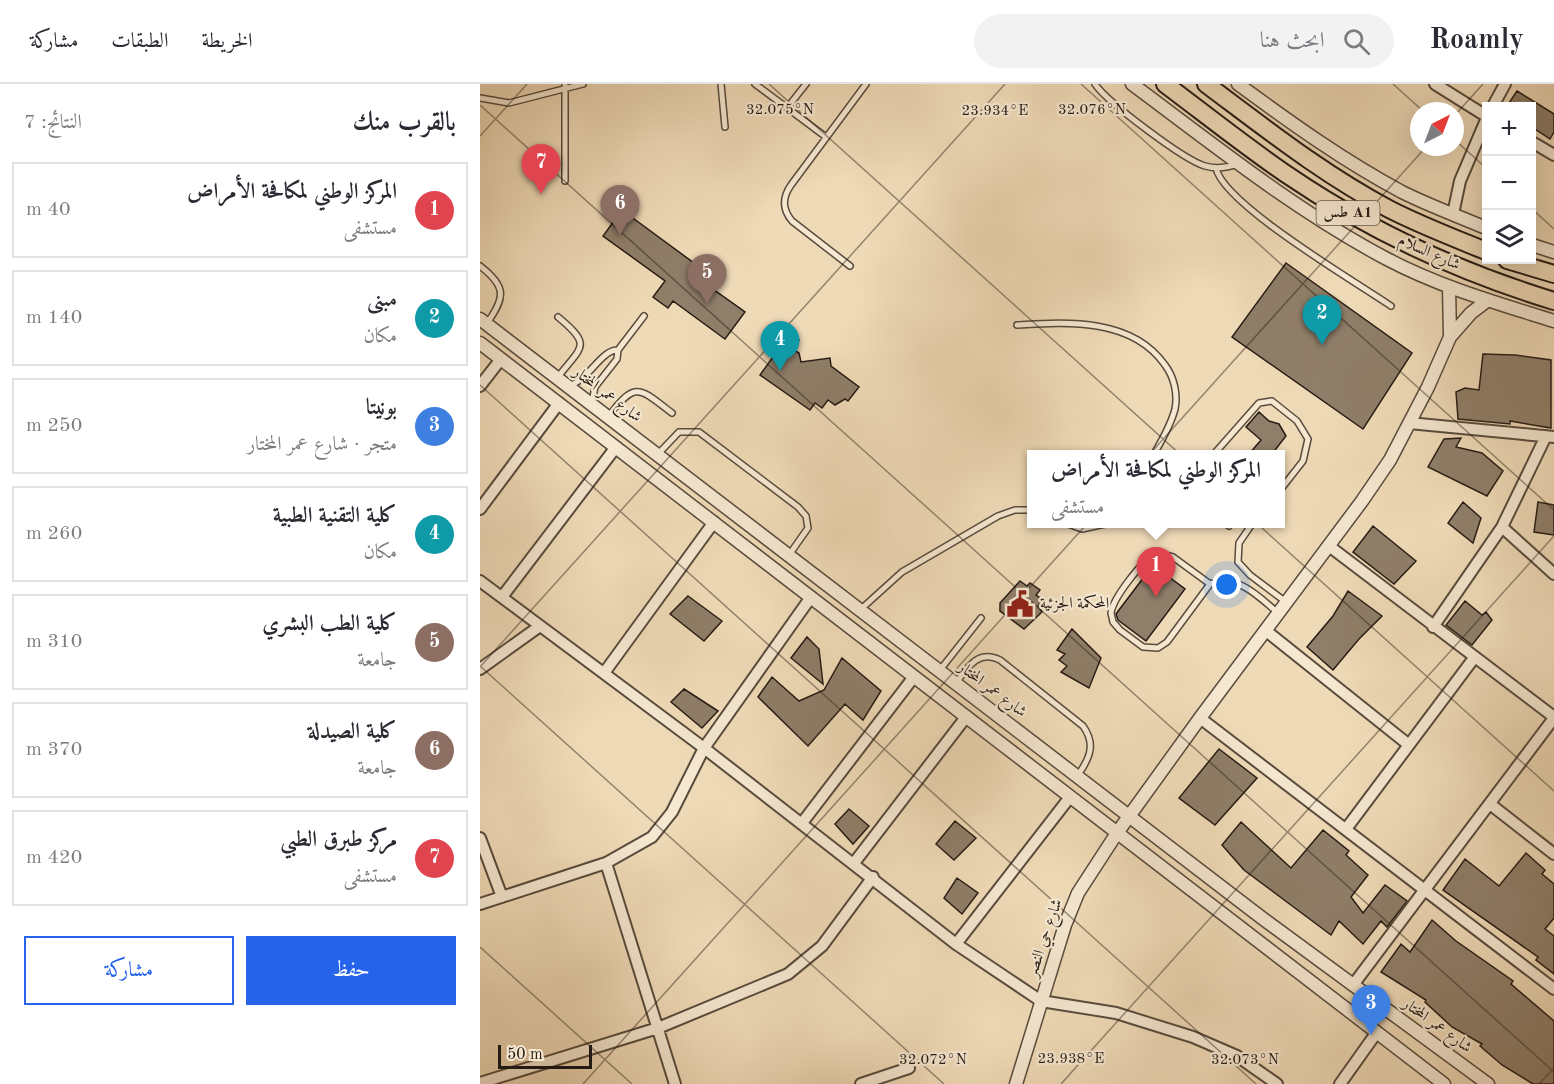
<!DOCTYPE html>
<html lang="ar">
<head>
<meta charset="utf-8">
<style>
  :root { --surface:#fff; --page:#f2f2f3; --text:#2b2b33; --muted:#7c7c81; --line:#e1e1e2; --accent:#2563eb }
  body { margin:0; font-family:"Old Standard TT",Amiri,serif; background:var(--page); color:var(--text); direction:rtl }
  .controls { position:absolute; right:18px; top:18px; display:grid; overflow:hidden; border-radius:0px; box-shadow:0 6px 24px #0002 }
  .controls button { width:54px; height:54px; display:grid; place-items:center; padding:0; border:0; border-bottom:2px solid var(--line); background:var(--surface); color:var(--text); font:30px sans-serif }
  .compass { position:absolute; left:930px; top:18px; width:54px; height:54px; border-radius:50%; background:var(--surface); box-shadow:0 6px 24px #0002; rotate:42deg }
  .scale { position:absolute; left:18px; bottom:15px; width:94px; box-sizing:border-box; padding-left:6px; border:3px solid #261b14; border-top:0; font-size:16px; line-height:21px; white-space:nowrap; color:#261b14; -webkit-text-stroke:4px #f5e7d0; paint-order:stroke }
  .you { position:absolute; left:747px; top:501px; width:21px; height:21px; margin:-15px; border:4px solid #fff; border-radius:50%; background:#1a73e8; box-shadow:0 0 0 9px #1a73e833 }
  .badge { display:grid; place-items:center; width:39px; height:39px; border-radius:50%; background:var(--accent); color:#fff; font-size:20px; font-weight:700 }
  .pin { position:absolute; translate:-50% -50px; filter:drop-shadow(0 2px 3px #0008) }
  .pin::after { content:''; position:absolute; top:32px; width:21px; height:18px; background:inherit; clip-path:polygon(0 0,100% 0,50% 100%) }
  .popup { position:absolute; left:547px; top:366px; width:258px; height:78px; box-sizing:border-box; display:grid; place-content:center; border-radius:0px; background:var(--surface); filter:drop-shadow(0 2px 4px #0005); font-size:20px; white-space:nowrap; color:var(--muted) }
  .popup b { font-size:22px; color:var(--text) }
  .popup::after { content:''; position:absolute; left:50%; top:100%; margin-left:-12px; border:12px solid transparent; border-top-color:var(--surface) }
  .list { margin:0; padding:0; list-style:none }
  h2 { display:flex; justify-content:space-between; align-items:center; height:78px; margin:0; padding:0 24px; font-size:26px }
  h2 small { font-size:20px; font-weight:400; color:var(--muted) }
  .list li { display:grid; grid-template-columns:39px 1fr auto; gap:18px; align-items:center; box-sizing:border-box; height:96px; margin:0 12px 12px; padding:0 12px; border:2px solid var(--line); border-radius:0px }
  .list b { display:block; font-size:22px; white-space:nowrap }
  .list p { margin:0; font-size:20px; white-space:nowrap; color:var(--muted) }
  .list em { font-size:20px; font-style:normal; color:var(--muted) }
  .actions { display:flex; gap:12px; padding:18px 24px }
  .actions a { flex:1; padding:14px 0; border:2px solid var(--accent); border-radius:0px; text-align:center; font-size:21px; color:var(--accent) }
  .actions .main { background:var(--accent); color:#fff }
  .icon { flex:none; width:33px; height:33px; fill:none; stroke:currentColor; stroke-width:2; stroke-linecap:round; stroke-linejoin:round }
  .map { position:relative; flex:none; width:1074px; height:1000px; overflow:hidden; direction:ltr }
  header { display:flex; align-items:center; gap:36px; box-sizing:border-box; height:84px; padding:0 30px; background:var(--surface); border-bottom:2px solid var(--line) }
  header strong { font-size:28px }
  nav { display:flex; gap:33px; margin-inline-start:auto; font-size:21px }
  .search { width:420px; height:54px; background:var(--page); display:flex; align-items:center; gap:15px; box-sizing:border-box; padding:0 21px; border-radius:33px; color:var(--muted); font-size:22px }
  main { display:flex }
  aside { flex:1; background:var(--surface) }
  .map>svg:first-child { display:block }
</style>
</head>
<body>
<header>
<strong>Roamly</strong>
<div class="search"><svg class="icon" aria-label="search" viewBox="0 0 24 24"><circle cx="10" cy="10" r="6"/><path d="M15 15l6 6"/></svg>ابحث هنا</div>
<nav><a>الخريطة</a><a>الطبقات</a><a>مشاركة</a></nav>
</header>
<main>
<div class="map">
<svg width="1074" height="1000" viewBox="0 0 1074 1000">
  <rect width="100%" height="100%" fill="#efdab7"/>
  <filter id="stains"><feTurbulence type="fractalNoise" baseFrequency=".00333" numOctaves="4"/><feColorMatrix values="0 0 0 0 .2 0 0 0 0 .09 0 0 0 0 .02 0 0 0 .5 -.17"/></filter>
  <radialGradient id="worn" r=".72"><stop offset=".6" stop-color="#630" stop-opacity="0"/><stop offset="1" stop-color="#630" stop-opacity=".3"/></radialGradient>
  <!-- building -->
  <path fill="#8f7e69" stroke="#261b14" stroke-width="1.5" d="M1037 7 1074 30V48L1070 55 1052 43V22H1027Z
    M142 126 218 182 212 190 265 228 245 255 193 217 188 224 173 213 185 197 123 152Z
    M806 179 932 269 883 345 752 253Z
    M310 249 319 256 314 266 319 269 321 278 350 274 351 282 379 303 368 317 365 315 355 321 348 316 342 324 335 319 330 326 280 291Z
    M1003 270 1035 271 1071 276V344L1030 337V340L978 335 976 308 985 304 999 306Z
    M779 328 789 337 799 340 806 352 792 370H769L781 356 766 343Z
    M981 354 976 363 1002 369 1023 387 1007 412 948 383 964 355Z
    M983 418 1001 434 993 459 968 439Z
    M1058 418 1074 421V451L1054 448Z
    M893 442 936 477 914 500 873 468Z
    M673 481 705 505 666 557 638 536 636 530Z
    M540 497 547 502 550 499 560 506 556 511 563 516 558 522 562 528 544 545 520 527V519Z
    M868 507 902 532 879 555 853 586 827 563 853 532Z
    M208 512 242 537 224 557 190 530Z
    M985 517 1002 531 1006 528 1012 536 992 561 966 541Z
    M592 545 621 574 609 604 581 588 587 582 579 576 585 570 577 566Z
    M327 553 339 565 343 600 311 574Z
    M362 574 401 607 383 636 365 620 328 662 278 613 292 593 319 617 344 606Z
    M204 605 238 627 222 644 191 618Z
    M739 665 777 694 735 741 699 714Z
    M369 725 389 742 373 760 355 740Z
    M475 737 496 754 474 776 456 760Z
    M761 738 811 784 843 746 869 767 866 771 888 791 871 813 883 829 905 801 927 817 907 843 901 837 883 860 859 837 851 851 764 786 742 761Z
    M1046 769 1065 786 1062 790 1074 800V834L1065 845 1074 852V890L1056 876 1058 873 963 806 985 775 1019 802Z
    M477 794 498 809 482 830 464 814Z
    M952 836 976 857 1033 897 1031 900 1074 937V1000H1053L1022 981 1000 962 1002 960 972 943 945 918 946 916 901 888 921 860 930 868Z"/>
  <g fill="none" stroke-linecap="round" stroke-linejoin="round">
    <defs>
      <path id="service" d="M85 0V97
        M241 0 245 43
        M275 0 346 53
        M615 0C627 18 704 76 725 82 736 85 747 84 757 80
        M0 14 29 19 103 0
        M307 24 326 0
        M736 84C743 120 876 198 911 222
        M0 182C26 202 26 213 7 239
        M370 182 312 137C302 125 302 114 311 101L386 0
        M537 241C589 238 652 234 685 281 694 293 698 310 695 325 691 341 682 356 674 370
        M77 294C102 262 113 262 78 233
        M88 302C110 296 120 266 138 266
        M112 318 115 303 137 275 138 266 164 232
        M128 333C156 296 159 304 192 329
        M178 370 199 348H219L318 423 326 432 328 444 309 471
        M734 370 779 319 792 317 817 337 828 355 823 377 801 405
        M588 440 602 445 625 440
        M746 440 749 442
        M772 440 759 459 758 478 770 491 806 518
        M677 469 693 473 730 500 687 558 678 564 663 563 640 546 633 538 631 529C633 514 663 475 677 469Z
        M730 500C758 490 778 512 798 529
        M380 526 422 488 518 432 535 426H552
        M460 586 501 534
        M476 599C487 584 498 565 520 576L603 642C616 660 610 674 598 691"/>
      <path id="minor" d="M955 0 1006 32
        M1013 22 1025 0
        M1052 58 1074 71
        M973 130 980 97 1006 36
        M0 302 21 275
        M929 339 1074 353
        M0 425 79 319
        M1022 443 1074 490
        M849 462 1074 633
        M0 497 224 664 476 860 561 917 636 929 713 953 757 972 797 1000
        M22 513 136 363
        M953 543 1022 443 1066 352
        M785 546 929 661
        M0 585 60 542
        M124 589 234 438
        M720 634 1074 905
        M1010 720 1074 770
        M322 739 433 594
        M866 745 994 574
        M0 754 22 813
        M126 779 195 1000
        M374 779 486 633
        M0 820 126 779 172 753 192 728 224 664 331 513
        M476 860 590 713
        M873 901 1074 634
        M0 999 178 944 308 890 342 862 393 793
        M381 1000 429 984
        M860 1000 897 948"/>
      <path id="tertiary" d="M652 0C734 61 816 127 907 175 960 203 1017 219 1074 237
        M758 0C811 39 864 77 922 108 950 122 978 132 1006 144
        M1052 161 1074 168
        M969 203 970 252
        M0 235 782 834 1008 1000
        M0 259 964 1000
        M536 1000 585 841 598 809 637 749 720 634 882 417 910 376 948 303 970 253 991 229 1008 216"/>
      <path id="trunk" d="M685 0C725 30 765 62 806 90 888 146 979 188 1074 217
        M726 0C785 44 844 91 909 125 940 141 974 154 1006 167
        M1027 176 1074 190"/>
    </defs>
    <!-- service casing -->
    <use href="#service" stroke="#584b3d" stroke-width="8"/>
    <!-- minor casing -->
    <use href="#minor" stroke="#584b3d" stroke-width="14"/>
    <!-- tertiary casing -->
    <use href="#tertiary" stroke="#584b3d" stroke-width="15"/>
    <!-- trunk casing -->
    <use href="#trunk" stroke="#261b14" stroke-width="20"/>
    <!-- service -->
    <use href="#service" stroke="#f5e7d0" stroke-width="5"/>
    <!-- minor -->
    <use href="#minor" stroke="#f5e7d0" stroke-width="10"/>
    <!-- tertiary -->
    <use href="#tertiary" stroke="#f5e7d0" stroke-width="12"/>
    <!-- trunk -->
    <use href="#trunk" stroke="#efdab7" stroke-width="16"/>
  </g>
  <!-- ticks -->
  <path fill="none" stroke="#261b14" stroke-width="1.5" stroke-opacity="0.45" d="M289 0 1074 707M601 0 1074 426M913 0 943 27M0 21 1074 988M975 31 1003 0M0 52 47 0M975 56 1006 84M1052 125 1074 145M0 301 776 1000M0 582 464 1000M0 583 525 0M0 863 152 1000M103 1000 946 63M581 1000 1074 452M1059 1000 1074 984"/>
  <!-- icons -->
  <defs>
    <symbol id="civic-bare" viewBox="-9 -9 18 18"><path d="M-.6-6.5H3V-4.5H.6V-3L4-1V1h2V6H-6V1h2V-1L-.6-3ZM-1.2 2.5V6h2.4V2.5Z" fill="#8f2418" stroke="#f5e7d0" stroke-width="2.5" paint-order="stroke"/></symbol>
  </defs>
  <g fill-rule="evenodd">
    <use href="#civic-bare" x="521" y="501" width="38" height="38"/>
  </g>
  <g text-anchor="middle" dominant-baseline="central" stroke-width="4.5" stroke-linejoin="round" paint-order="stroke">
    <!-- shield labels -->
    <rect fill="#f5e7d0" stroke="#64584c" stroke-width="1.5" x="836.5" y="117" width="63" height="24" rx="4.5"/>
    <g font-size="15" font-weight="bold" fill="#261b14">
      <text x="868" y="129">طس A1</text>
    </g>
    <!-- street labels -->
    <g font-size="16" fill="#261b14" stroke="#f5e7d0">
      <text transform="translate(949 169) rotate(24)">شارع السلام</text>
      <text transform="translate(127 311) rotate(37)">شارع عمر المختار</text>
      <text transform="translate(512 606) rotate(37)">شارع عمر المختار</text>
      <text transform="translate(565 854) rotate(-71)">شارع حي النصر</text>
      <text transform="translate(957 942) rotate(36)">شارع عمر المختار</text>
    </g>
    <!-- poi labels -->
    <g font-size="16" fill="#261b14" stroke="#f5e7d0" text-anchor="start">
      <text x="560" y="520">المحكمة الجزئية</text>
    </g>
  </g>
  <g font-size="15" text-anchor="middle" fill="#261b14" stroke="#f5e7d0" stroke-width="4.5" stroke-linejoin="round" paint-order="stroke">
    <text x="300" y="30">32.075°N</text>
    <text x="612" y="30">32.076°N</text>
    <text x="515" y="31">23.934°E</text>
    <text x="591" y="979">23.938°E</text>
    <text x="453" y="980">32.072°N</text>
    <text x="765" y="980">32.073°N</text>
  </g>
  <rect width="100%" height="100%" filter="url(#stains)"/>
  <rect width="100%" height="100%" fill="url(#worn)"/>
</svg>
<div class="controls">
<button>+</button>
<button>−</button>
<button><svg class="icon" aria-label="layers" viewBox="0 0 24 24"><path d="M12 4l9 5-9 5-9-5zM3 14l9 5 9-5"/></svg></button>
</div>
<svg class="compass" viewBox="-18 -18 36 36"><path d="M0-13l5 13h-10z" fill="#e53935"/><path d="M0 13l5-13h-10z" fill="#7c7c81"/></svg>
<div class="scale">50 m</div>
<div class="you"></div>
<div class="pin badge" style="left:676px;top:513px;background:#e0444e">1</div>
<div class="popup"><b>المركز الوطني لمكافحة الأمراض</b>مستشفى</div>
<div class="pin badge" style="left:842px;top:261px;background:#0f9aa8">2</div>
<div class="pin badge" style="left:891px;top:951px;background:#3f7fe0">3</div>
<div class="pin badge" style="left:300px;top:287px;background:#0f9aa8">4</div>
<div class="pin badge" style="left:227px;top:220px;background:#8d6e63">5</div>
<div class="pin badge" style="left:140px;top:151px;background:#8d6e63">6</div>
<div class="pin badge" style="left:61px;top:110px;background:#e0444e">7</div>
</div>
<aside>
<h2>بالقرب منك<small>النتائج: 7</small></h2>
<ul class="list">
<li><span class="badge" style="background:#e0444e">1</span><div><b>المركز الوطني لمكافحة الأمراض</b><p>مستشفى</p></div><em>40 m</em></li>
<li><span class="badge" style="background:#0f9aa8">2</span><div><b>مبنى</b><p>مكان</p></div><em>140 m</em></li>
<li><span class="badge" style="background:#3f7fe0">3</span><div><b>بونيتا</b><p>متجر · شارع عمر المختار</p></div><em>250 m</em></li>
<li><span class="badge" style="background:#0f9aa8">4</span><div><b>كلية التقنية الطبية</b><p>مكان</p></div><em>260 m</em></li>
<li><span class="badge" style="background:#8d6e63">5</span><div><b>كلية الطب البشري</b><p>جامعة</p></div><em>310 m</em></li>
<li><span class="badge" style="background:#8d6e63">6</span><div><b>كلية الصيدلة</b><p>جامعة</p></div><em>370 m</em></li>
<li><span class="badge" style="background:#e0444e">7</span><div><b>مركز طبرق الطبي</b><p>مستشفى</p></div><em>420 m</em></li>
</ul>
<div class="actions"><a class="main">حفظ</a><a>مشاركة</a></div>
</aside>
</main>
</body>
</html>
